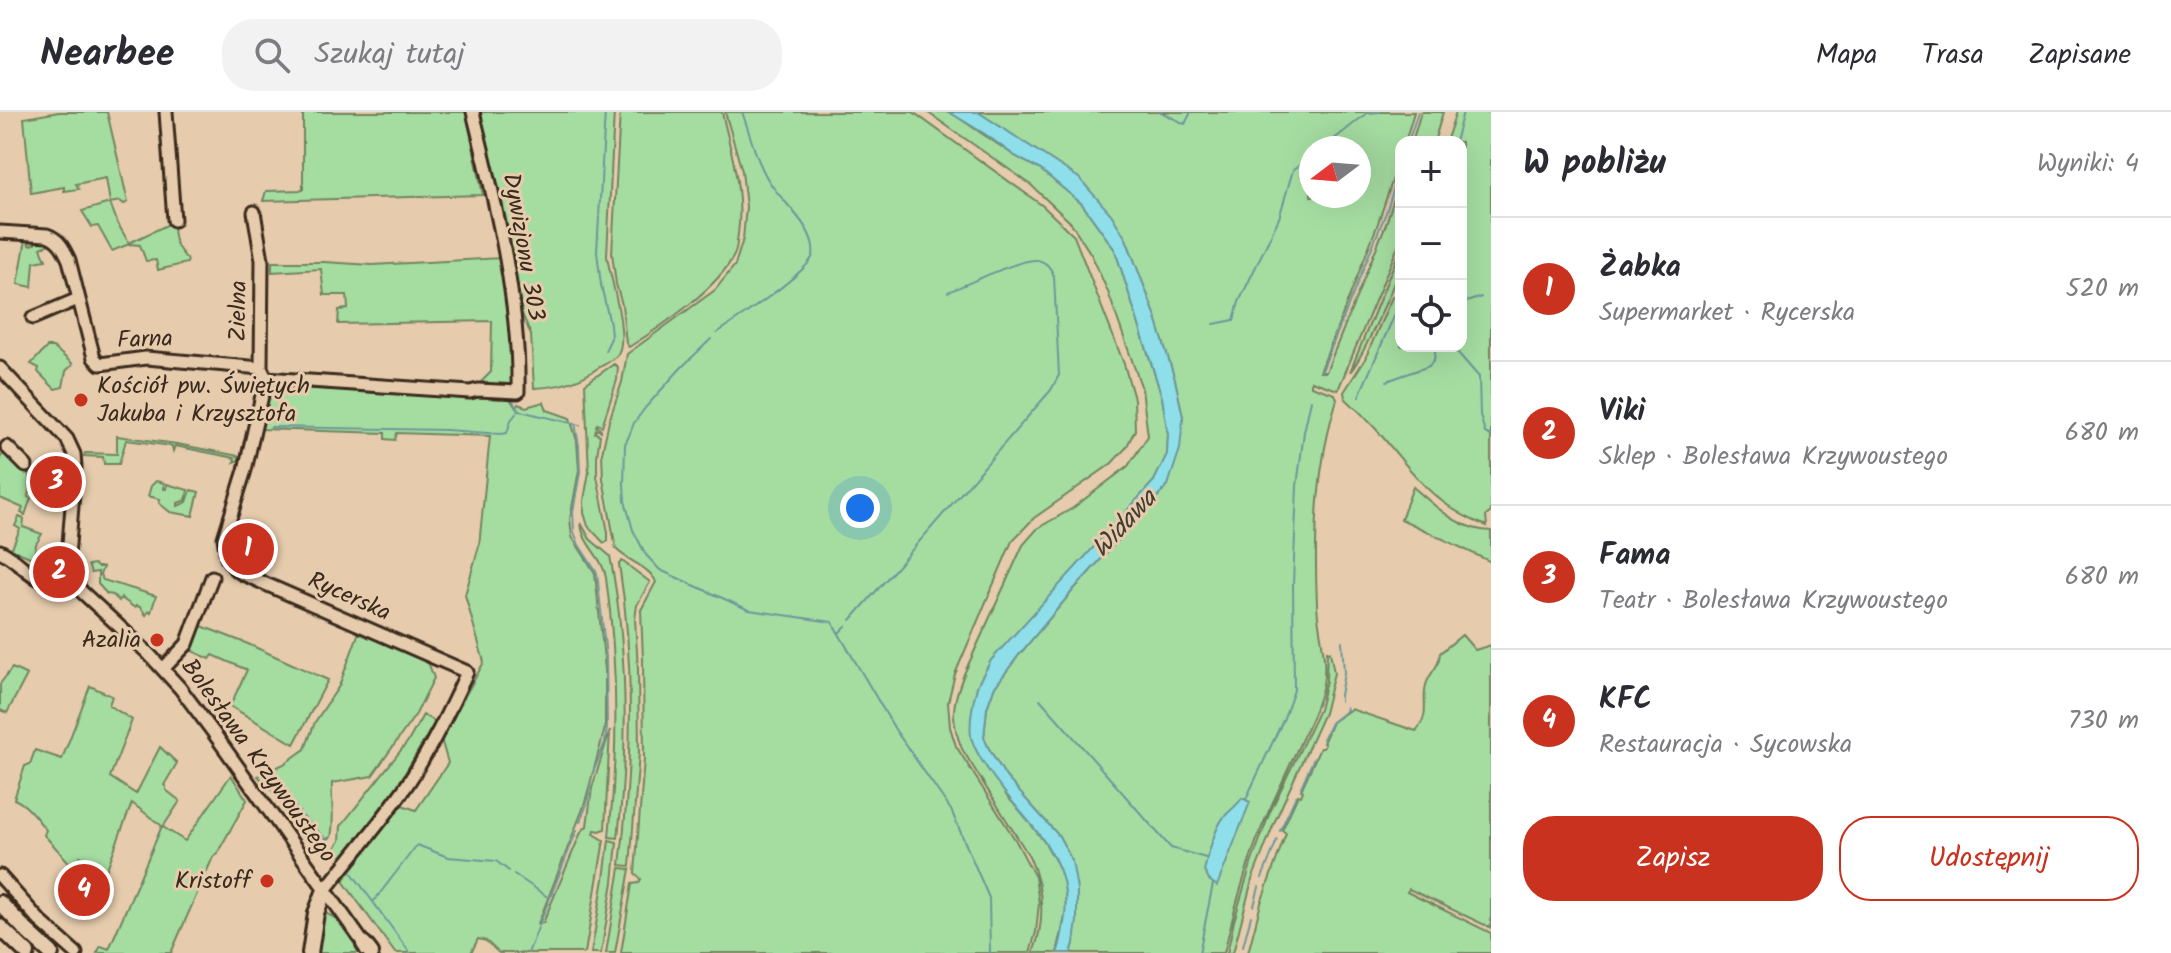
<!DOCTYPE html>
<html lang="pl">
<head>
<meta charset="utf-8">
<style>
  :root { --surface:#fff; --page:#f2f2f3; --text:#2b2b33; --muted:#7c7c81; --line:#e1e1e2; --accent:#c8321e }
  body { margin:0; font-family:Kalam,sans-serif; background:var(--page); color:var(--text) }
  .controls { position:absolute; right:24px; top:24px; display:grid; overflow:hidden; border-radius:16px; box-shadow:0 8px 32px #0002 }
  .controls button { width:72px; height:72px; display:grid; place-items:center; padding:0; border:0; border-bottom:2px solid var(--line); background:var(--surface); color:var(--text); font:40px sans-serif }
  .compass { position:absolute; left:1299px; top:24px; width:72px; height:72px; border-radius:50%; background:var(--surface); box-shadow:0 8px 32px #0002; rotate:254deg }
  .you { position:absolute; left:860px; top:396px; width:28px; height:28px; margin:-20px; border:6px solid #fff; border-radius:50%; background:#1a73e8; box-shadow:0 0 0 12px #1a73e833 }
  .badge { display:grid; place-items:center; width:52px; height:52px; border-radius:50%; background:var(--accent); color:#fff; font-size:26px; font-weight:700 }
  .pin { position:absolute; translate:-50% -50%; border:4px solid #fff; box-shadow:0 2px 8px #0006 }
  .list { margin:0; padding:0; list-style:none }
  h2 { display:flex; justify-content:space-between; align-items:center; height:104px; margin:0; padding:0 32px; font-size:34px }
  h2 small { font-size:26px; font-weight:400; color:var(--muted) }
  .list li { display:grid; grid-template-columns:52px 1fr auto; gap:24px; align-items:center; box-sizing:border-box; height:144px; padding:0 32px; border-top:2px solid var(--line) }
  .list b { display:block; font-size:30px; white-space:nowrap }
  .list p { margin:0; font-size:26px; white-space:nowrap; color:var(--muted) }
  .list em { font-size:26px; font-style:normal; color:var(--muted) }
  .actions { display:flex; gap:16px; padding:24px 32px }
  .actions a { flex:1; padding:18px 0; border:2px solid var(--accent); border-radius:32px; text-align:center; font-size:28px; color:var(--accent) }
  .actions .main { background:var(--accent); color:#fff }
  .icon { flex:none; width:44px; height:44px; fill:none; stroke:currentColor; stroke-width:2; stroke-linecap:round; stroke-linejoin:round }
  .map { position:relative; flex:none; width:1491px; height:841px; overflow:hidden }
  header { display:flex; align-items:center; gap:48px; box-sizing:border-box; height:112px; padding:0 40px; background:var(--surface); border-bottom:2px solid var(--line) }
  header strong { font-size:38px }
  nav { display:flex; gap:44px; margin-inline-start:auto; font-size:28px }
  .search { width:560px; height:72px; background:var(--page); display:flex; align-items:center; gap:20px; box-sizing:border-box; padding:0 28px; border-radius:32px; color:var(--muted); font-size:30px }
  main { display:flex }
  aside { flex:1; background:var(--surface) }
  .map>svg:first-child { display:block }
</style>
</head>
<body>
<header>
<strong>Nearbee</strong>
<div class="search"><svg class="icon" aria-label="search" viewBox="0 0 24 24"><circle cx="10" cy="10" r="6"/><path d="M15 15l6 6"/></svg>Szukaj tutaj</div>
<nav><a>Mapa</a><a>Trasa</a><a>Zapisane</a></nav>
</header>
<main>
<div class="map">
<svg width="1491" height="841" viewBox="0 0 1491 841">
  <rect width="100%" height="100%" fill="#e6ccad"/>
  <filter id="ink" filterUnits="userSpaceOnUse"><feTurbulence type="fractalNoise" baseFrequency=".0125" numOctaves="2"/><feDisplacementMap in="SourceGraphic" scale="16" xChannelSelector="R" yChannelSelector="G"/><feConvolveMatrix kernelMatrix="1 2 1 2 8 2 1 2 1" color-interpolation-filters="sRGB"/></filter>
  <g filter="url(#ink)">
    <!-- green -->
    <path fill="#a5dda1" stroke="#708460" stroke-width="2" fill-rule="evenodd" d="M59 0H107L128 90 124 92 120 89 110 91 118 112 129 131 173 110C173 127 175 135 188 148L187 151 158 158 156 148 146 149 140 133 129 132 112 139 98 114 92 115 82 99 110 91 106 66 76 72 79 77 64 79V75L31 81 24 6Z
      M303 0H466L483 83 263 89 266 79 303 78Z
      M476 0H614L607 144C610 166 629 223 618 242 614 248 604 253 598 256 578 270 558 275 534 276L531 223 517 190Z
      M620 0H722C731 41 744 80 738 122 737 128 737 135 735 141 720 175 661 215 629 235L626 231 622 193 616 172 612 141Z
      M725 0H913L1043 94 1074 124 1124 252 1134 287 1135 318 1126 336 1111 352 1034 406 1012 429 955 562 948 590 950 615 956 634 1016 729 1035 765 1039 791 1036 820 1030 841H621L632 772 639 771 641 767 635 761 644 647 643 547 641 498 656 470C650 455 627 449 616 437L603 367 602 341 609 309 622 270 627 242 715 178 735 153 743 127 746 95 742 59Z
      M927 0H949L953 2 1015 44 1041 58 1082 92 1115 138 1162 285 1168 322 1167 343 1154 369 992 548 977 574 971 626 1008 686 1020 698 1045 731 1060 757 1065 771 1066 800 1057 841H1033C1046 808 1043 775 1029 744L962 637C950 607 952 591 964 562L1023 433 1038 416 1073 396 1128 354 1148 324 1142 277 1108 180 1092 144 1071 111 1030 72Z
      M978 0H1414L1405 30H1401V43L1377 114 1320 260H1326L1386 112 1401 64V127L1338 278 1311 269V274L1335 282 1337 287C1316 354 1314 423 1317 493 1318 519 1328 545 1323 572 1319 592 1310 610 1301 629 1290 653 1279 677 1268 701 1248 745 1235 794 1224 841H1071L1074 831 1072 749 1059 724 1006 665 988 635 984 625 987 596 994 576 1018 544 1074 477 1168 373 1183 305 1175 268 1154 200 1126 127 1011 23ZM1311 36H1359V84H1311Z
      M1421 0H1443L1434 30H1412Z
      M1456 0H1491V400L1486 404 1487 414C1435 396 1410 357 1376 317 1366 306 1356 296 1345 286L1344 280 1365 247 1392 185 1395 183 1400 185 1401 181 1396 175 1401 163V234H1461V30H1446Z
      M26 127H28L29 133 35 132 36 130 34 127 47 128 52 131 41 136 46 148 34 150 32 175 18 172Z
      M1401 135C1401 140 1402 144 1401 148 1398 167 1362 247 1350 260Z
      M502 146 513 205 514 272 509 273 479 272 491 260 492 209 338 212 339 198 348 197 347 183H324L321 157 272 160V150H324L372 153Z
      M47 235H53L73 252 66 259 63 275 55 277 38 260 39 256 31 252Z
      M614 252 618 255 617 268 602 314 597 312 596 314 601 317V319L596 317 595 321 600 323 597 344V364L608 420V429L604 431 588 414 584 401V388L589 360 585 272Z
      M271 276 507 282 516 296 518 292 526 295 544 290 547 298 570 306 577 329 579 358 570 407 572 425 595 461 605 558V616L584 694 538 812 543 811 581 720 587 714 592 676 610 618 605 717 600 719 595 718 594 722 604 728 585 841H499L486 829 478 827 471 841H395L343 769 402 693 416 698 448 651 441 627 484 550 465 483 479 434 490 324 397 321 395 328 385 327V321L261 317Z
      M117 324 177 332 239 344V348L234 350 235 346 175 334 173 339 172 334 126 328 119 352H104L103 345 84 344 85 341 117 342Z
      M8 341C28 359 33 356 28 385L31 386 25 403 21 401 23 396 0 386V346L3 342Z
      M156 369 164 371V377H166L167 372 188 378 186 388 178 391V394L187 390 191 378 199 380 193 404 170 400 159 391 160 387 148 384 151 374Z
      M1413 375C1437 395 1458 418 1491 419V450L1401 407Z
      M19 405 24 407 23 415 42 422 36 432 35 440 40 442 39 449 16 439 10 440 6 436V434L12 436 20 417 15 414Z
      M581 411 590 427 610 444C628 536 628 632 618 726L609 725C618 639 618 552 606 466 603 444 582 433 581 411Z
      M622 449 650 470 637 493 635 507 638 557 639 641 630 754 620 753C632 654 635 551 619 452Z
      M94 452 97 455H103L100 463 103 468 156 484 151 500 149 499 146 503 140 495 136 494 135 496 121 486 119 489 113 483 107 482 98 472V460L91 461 88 453Z
      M199 513 248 532 328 568 294 632 230 594 247 558 213 543 210 547 190 538Z
      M359 520 428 550 434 566 416 602 372 664 332 671C331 689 335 707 331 725L319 731 297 704 258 664 284 652 305 637 315 610 339 574Z
      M1462 523 1475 538 1491 533V816L1409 777 1407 780 1491 821V841H1248L1261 791 1286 721 1282 718 1298 683 1301 684 1303 679 1301 678 1320 636H1323L1325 632 1323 631 1332 610 1351 597 1416 619C1432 600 1420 589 1427 570 1432 557 1438 558 1440 541Z
      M1327 539 1330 540 1334 561 1324 601 1275 709 1252 768 1233 841H1227L1234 809 1251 752 1270 700 1319 598 1326 569Z
      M12 556 27 563 7 601 0 598V572Z
      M90 574 112 584 109 593 132 608 110 665 136 682 160 635 177 651 164 673 166 675V678L180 689 163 715 185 729 231 663 247 688 218 740 213 745 171 841H97L101 834 109 837 162 714 132 691 106 759 80 744 75 757 44 723 46 718C37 707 27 692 14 687L25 654 30 652 35 638 62 647Z
      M423 603 435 610 398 673 342 746 334 737 340 729 341 714 409 628Z
      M609 728 617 730 613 770 601 841H591L604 767Z
      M620 756 630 757 615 841H606Z
      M327 802C343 808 354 826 361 841H315L321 805Z"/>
    <!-- water -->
    <path fill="#8fdfeb" stroke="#6d9799" stroke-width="2" d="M949 0H978L1079 66 1111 102 1126 127 1154 200 1175 268 1183 305 1180 337 1168 373 1074 477 1018 544 994 576 987 596 984 625 988 635 1006 665 1059 724 1072 749 1077 777V809L1074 831 1071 841H1057C1061 832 1062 821 1064 811 1076 744 1024 711 991 662 983 651 974 638 971 624 969 611 973 588 977 575 980 566 987 557 991 548L1154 369 1167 342 1168 322 1162 285 1115 138 1082 92 1041 58 1015 44 985 22Z
      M1242 686 1250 690 1217 774 1209 768 1204 759C1207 745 1215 716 1224 705 1230 698 1237 694 1242 686Z"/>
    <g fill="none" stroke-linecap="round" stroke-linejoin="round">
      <!-- stream -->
      <path stroke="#6d9799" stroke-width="2" d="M605 0 597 140 601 173 610 212 611 226 605 239
        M1161 0 1185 12 1191 0
        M470 9 498 137
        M1408 30 1418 0
        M1455 30 1463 0
        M1323 36 1367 1 1380 0
        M499 142 506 180
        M1398 182 1401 184
        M1461 192 1481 185
        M1214 212 1234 208 1239 190 1279 106 1293 58 1311 45
        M717 221C734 210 811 158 813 143 817 119 786 93 773 75 757 54 751 24 742 0
        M711 227 681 256 645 296 634 311 629 324 625 332 624 372 625 389 633 418 646 443 660 458 749 498 832 510 896 619 951 698 989 786 990 841
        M1452 234 1479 265 1480 303 1485 321 1491 324
        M1322 259 1387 98 1401 53
        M1387 269 1429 254 1434 248 1436 234
        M1359 284 1401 188
        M512 285 515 294 520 299 580 313
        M575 311 579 334 580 360 573 400 574 420 579 433 597 461 606 545 607 616 605 630 593 661
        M271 315 447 318 501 322 507 321 511 308 519 298
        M851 508 1051 278 1059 263 1054 165C1051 156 1047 150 1037 148 1021 146 966 173 948 180
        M839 521 846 514
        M1040 587 1171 736 1206 746
        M1340 589V583L1344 561 1342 529
        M1323 627 1331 611 1347 598 1346 595
        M267 656 302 704 329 730
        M1301 675 1314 646
        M1246 687 1284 606 1294 578 1293 472 1297 374 1304 320 1311 288
        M580 710 587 692 591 669
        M1280 719 1296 684
        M352 761 410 841
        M514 762 549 786
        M1262 766 1277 728
        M374 789 417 733 448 745 496 749 509 759
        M1254 794 1259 775
        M1243 834 1251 804
        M528 841 577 718
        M1199 841 1213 772"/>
      <defs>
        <path id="minor" d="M166 0 174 108
          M254 100 262 148 261 256 266 266 245 358 224 426 227 446 235 457 243 462 467 560C448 602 428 643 402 680 378 714 351 745 325 778
          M0 120 47 123C59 127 64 137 69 148L94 246 100 252 146 246 261 256
          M33 206 78 187
          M0 256 67 327 74 342 75 355 68 445 72 467 82 480 147 540 180 576 213 620 364 832 366 838
          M266 266 470 280 478 278 518 280C520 187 495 90 473 0
          M7 335 26 354
          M0 439C28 453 37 481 72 467
          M163 557 187 532 212 465
          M0 764 40 809 76 841"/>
        <path id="major" d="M0 791 28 820 51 841
          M0 815 27 841
          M364 832 371 841
          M310 841 316 801 325 778"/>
      </defs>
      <!-- minor casing -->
      <use href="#minor" stroke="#3b2a1e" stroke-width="17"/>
      <!-- major casing -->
      <use href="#major" stroke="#3b2a1e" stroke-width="20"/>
      <!-- minor -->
      <use href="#minor" stroke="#e6ccad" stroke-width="11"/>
      <!-- major -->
      <use href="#major" stroke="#e6ccad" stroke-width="14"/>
    </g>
  </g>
  <!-- markers -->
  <g fill="#c8321e" stroke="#e6ccad" stroke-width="3">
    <circle cx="81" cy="288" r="8"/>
    <circle cx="157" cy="528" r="8"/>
    <circle cx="267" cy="769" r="8"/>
  </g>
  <g text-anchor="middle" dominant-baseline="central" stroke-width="6" stroke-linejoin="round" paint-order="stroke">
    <!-- street labels -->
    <g font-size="24" fill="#3b2a1e" stroke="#e6ccad">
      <text transform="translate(523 135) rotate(80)">Dywizjonu 303</text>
      <text transform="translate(239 199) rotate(-89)">Zielna</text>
      <text transform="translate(145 228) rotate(-2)">Farna</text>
      <text transform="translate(349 485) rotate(24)">Rycerska</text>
      <text transform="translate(258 649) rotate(54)">Bolesława Krzywoustego</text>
    </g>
    <!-- poi labels -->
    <g font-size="24" fill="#3b2a1e" stroke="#e6ccad" text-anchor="end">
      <text x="97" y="274" text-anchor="start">Kościół pw. Świętych<tspan x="97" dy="28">Jakuba i Krzysztofa</tspan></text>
      <text x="141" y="528">Azalia</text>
      <text x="251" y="769">Kristoff</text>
    </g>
    <!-- water labels -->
    <g font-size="26" font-style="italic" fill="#433c32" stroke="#e6ccad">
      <text transform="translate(1125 412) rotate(-47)">Widawa</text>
    </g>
  </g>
</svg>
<div class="controls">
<button>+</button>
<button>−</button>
<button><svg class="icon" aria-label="locate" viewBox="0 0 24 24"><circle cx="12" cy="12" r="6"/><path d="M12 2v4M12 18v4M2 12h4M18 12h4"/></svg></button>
</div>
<svg class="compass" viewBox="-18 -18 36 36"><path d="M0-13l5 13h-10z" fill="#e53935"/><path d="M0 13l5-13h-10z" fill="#7c7c81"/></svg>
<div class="you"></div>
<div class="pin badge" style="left:248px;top:437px">1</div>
<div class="pin badge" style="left:59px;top:460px">2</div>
<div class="pin badge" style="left:56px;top:370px">3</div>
<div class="pin badge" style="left:84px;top:778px">4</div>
</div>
<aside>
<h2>W pobliżu<small>Wyniki: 4</small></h2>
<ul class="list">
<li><span class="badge">1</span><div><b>Żabka</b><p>Supermarket · Rycerska</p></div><em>520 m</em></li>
<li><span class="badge">2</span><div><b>Viki</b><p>Sklep · Bolesława Krzywoustego</p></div><em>680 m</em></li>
<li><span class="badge">3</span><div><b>Fama</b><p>Teatr · Bolesława Krzywoustego</p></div><em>680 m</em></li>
<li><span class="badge">4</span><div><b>KFC</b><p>Restauracja · Sycowska</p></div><em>730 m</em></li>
</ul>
<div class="actions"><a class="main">Zapisz</a><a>Udostępnij</a></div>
</aside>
</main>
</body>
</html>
